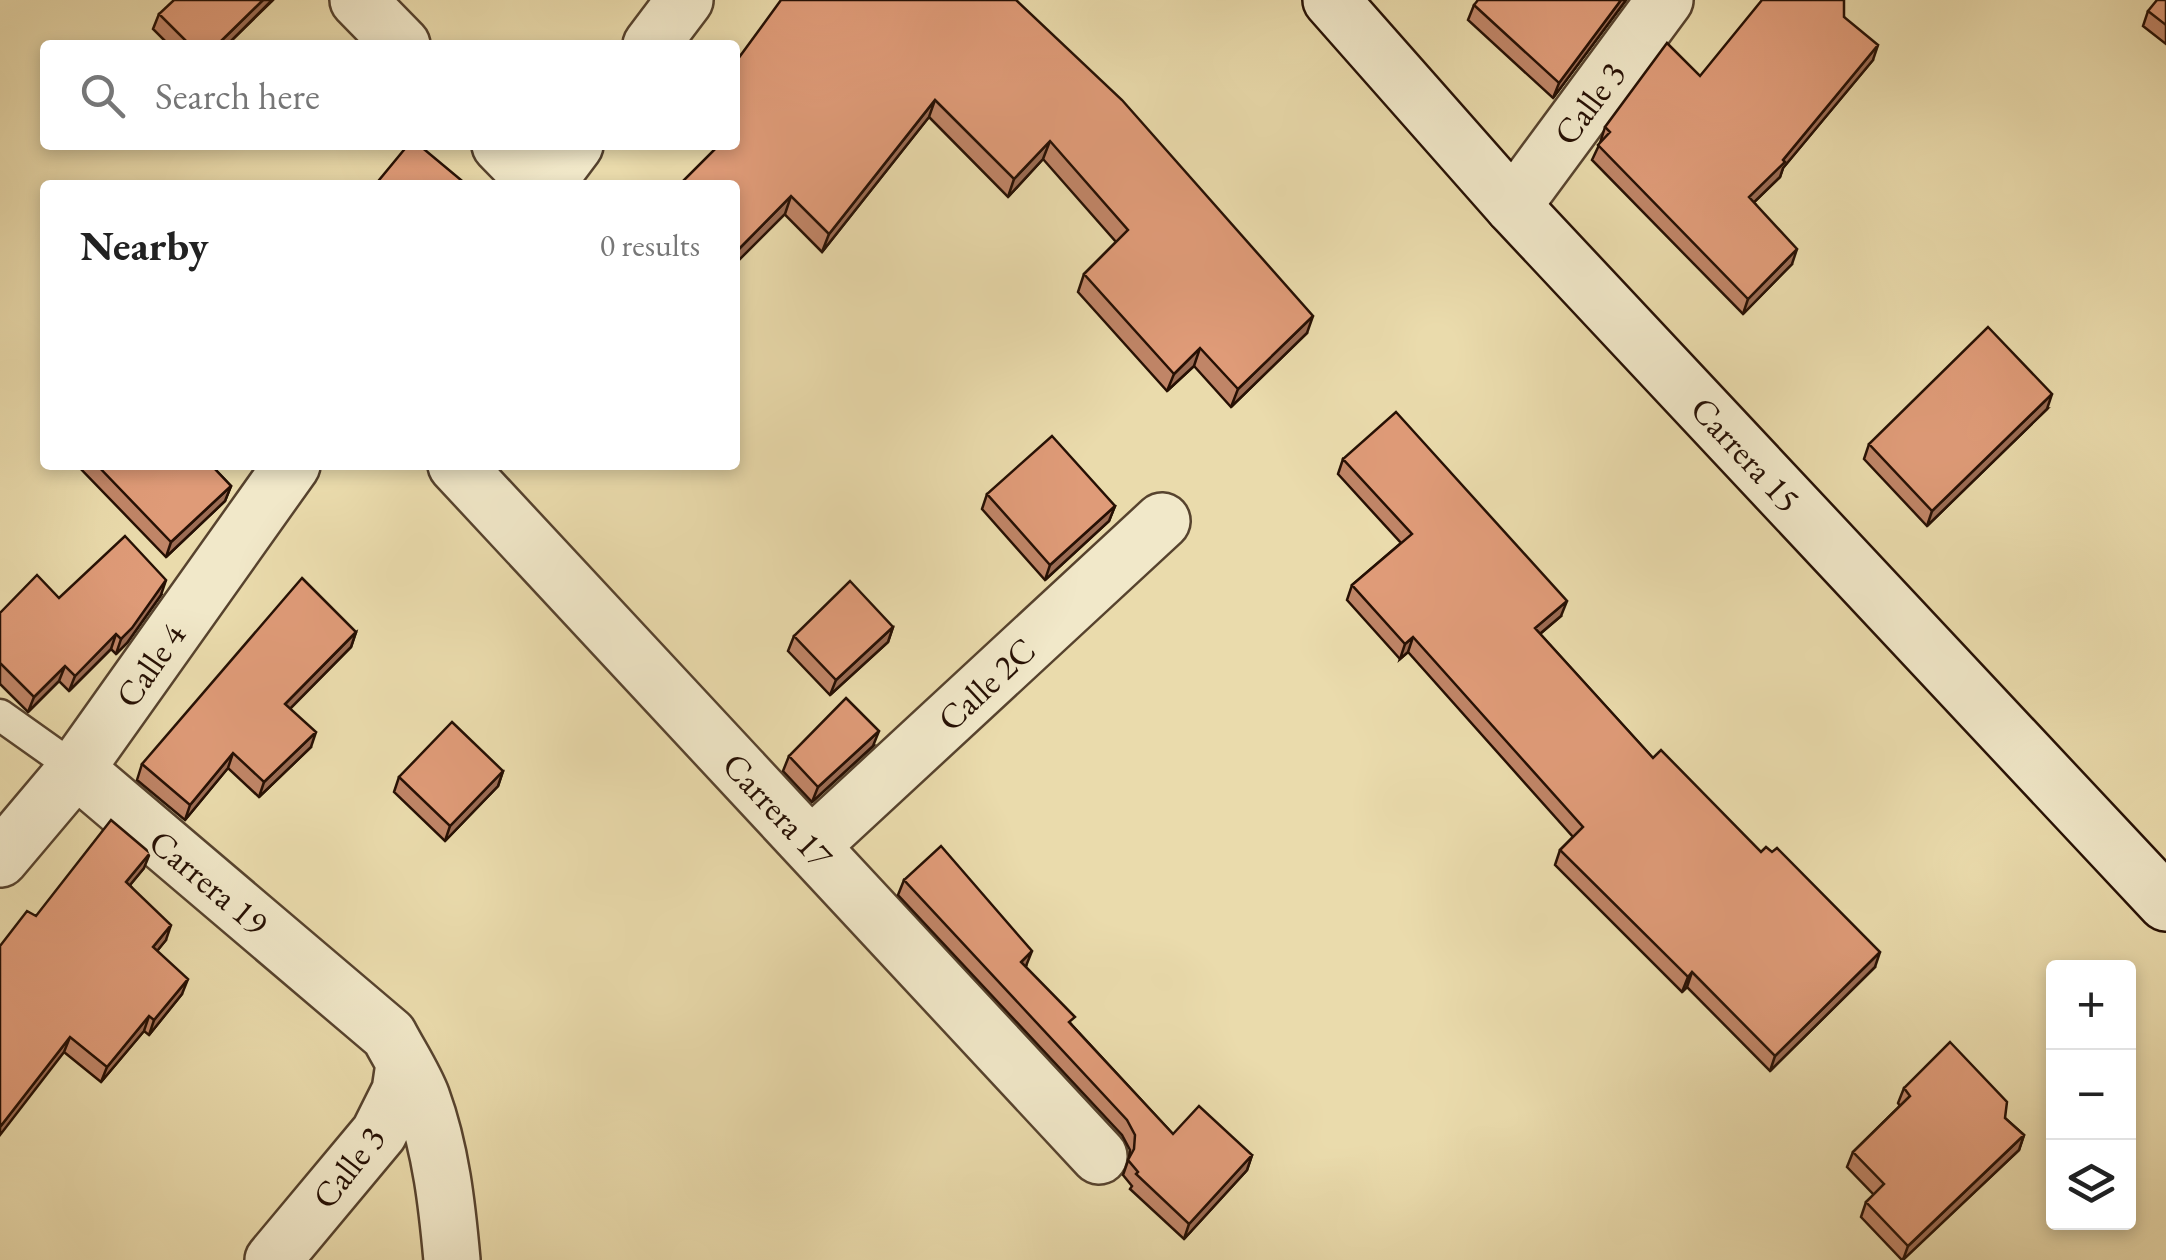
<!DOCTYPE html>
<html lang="en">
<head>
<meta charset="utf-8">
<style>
  :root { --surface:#fff; --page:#f6f6f6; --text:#222; --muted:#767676; --line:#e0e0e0 }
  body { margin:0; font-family:"EB Garamond",serif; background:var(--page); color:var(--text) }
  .controls { position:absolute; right:30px; bottom:30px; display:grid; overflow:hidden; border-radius:10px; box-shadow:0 5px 15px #0003 }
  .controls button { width:90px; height:90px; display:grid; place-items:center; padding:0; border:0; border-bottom:2px solid var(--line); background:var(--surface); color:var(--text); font:50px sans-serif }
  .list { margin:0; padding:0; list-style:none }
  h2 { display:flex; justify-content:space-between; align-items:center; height:130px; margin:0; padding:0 40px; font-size:42px }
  h2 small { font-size:32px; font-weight:400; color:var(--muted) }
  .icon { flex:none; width:55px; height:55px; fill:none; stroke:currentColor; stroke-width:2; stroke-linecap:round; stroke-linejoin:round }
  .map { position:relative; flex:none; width:2166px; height:1260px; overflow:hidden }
  .search { position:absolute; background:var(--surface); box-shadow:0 5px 15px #0003; left:40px; top:40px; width:700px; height:110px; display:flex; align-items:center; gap:25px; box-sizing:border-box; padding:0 35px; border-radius:10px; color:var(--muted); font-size:38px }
  .panel { position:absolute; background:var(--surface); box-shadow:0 5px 15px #0003; left:40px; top:180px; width:700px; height:290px; border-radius:10px }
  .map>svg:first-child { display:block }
</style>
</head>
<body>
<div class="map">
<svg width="2166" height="1260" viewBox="0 0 2166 1260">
  <rect width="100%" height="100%" fill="#eadbac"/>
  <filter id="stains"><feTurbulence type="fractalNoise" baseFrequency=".002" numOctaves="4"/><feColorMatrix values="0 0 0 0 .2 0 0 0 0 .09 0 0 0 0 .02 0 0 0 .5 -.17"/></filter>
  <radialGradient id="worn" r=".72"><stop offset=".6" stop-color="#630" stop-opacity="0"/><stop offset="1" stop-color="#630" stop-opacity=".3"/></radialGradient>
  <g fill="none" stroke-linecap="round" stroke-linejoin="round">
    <defs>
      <path id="lane" d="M0 715 76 769"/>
      <path id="street" d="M358 0 402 45
        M651 45 685 0
        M500 145 539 185
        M545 185 575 145
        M1513 206 1665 0
        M456 465 1099 1156
        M76 769 389 1035C400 1056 414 1077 422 1098 441 1150 447 1205 452 1260
        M811 846 1162 521
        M0 859 76 769 292 465
        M273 1260 379 1133 400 1091 404 1064"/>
      <path id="secondary" d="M1331 0 1513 206 2166 903"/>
    </defs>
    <!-- lane casing -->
    <use href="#lane" stroke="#57432e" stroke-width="35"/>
    <!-- street casing -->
    <use href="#street" stroke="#57432e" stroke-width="60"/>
    <!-- secondary casing -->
    <use href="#secondary" stroke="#261004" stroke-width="60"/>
    <!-- lane -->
    <use href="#lane" stroke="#f1e8c9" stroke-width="30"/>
    <!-- street -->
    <use href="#street" stroke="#f1e8c9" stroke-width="55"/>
    <!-- secondary -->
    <use href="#secondary" stroke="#f1e8c9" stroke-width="55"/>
  </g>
  <!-- wall -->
  <path fill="#c08567" stroke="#261004" stroke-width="2.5" d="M1016 0 1307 333 1231 407 1194 366 1167 391 1078 292 1084 274 1116 242 1043 159 1008 197 929 117 822 252 716 145H735Z
    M1626 0 1553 98 1468 20 1474 5Z
    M2166 0V44L2143 26 2148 11Z
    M272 1 227 45H169L153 29 159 14Z
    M1844 17 1873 60 1783 168 1780 177 1754 202 1792 264 1743 314 1592 160 1600 143 1605 127 1700 76Z
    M2047 409 1927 526 1864 459 1869 444Z
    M1343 459 1561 616 1540 634 1653 758 1875 967 1770 1071 1687 987 1682 992 1555 865 1560 850 1573 837 1408 652 1400 659 1347 600 1352 585 1401 543 1338 474Z
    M77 465H211L231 486 225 501 166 557Z
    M987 494 1115 506 1109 521 1045 580 982 509Z
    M161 595 127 643 116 654 111 649 69 691 59 681 28 712 0 684V613L59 598Z
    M893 627 888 642 830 695 788 651 794 636Z
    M356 632 351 647 290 708 311 747 259 797 228 768 185 820 137 780 142 764Z
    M873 746 812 802 783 771 789 756Z
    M503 771 498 786 445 841 394 792 399 777Z
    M144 868 130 885 166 940 157 951 182 994 149 1035 144 1031 101 1082 64 1052 36 916Z
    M904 880 1026 966 1025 967 1072 1025 1173 1134 1252 1155 1247 1170 1184 1239 1130 1189 1132 1186 1123 1175 1129 1158 1130 1150 1122 1135 898 895Z
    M1904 1088 2005 1118 2024 1135 2019 1150 1902 1260 1861 1217 1866 1202 1874 1195 1847 1167 1853 1152 1900 1106 1898 1103Z"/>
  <!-- shaded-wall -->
  <path fill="#9c6c54" stroke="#261004" stroke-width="2.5" d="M263 0H272L227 45H217Z
    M1621 0H1626L1553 98 1559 83Z
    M1878 45 1873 60 1783 168 1780 177 1744 212 1749 197 1783 160Z
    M935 100 929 117 822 252 829 234Z
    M1050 141 1043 159 1008 197 1014 179Z
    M791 196 785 214 735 264V253Z
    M1797 249 1792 264 1743 314 1748 299Z
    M1313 316 1307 333 1231 407 1238 389Z
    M1200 348 1194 366 1167 391 1174 374Z
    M2052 394 2047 409 1927 526 1932 511Z
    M231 486 225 501 166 557 171 542Z
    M1115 506 1109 521 1045 580 1050 565Z
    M166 580 161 595 127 643 116 654 121 639Z
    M1567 601 1561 616 1529 643 1535 628Z
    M893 627 888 642 830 695 836 680Z
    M356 632 351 647 280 719 285 704Z
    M116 634 111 649 69 691 75 676Z
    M1413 637 1408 652 1400 659 1405 644Z
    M65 666 59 681 28 712 34 697Z
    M879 731 873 746 812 802 818 787Z
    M316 732 311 747 259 797 264 782Z
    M233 753 228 768 185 820 190 805Z
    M503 771 498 786 445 841 450 826Z
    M150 853 144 868 120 897 126 882Z
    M171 925 166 940 148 962 153 947Z
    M1032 951 1026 966 1015 977 1021 962Z
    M1880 952 1875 967 1770 1071 1775 1056Z
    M1692 972 1687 987 1682 992 1688 977Z
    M188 979 182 994 149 1035 154 1020Z
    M149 1016 144 1031 101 1082 107 1067Z
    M70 1037 64 1052 0 1135V1127Z
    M2024 1135 2019 1150 1903 1260 1908 1246Z
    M1252 1155 1247 1170 1184 1239 1189 1224Z"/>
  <!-- building -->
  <path fill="#df9b78" stroke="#261004" stroke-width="2.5" d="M174 0H263L217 45H190L159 14Z
    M781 0H1016L1122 100 1313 316 1238 389 1200 348 1174 374 1084 274 1128 230 1050 141 1014 179 935 100 829 234 791 196 735 253V185H679L719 145H735V63Z
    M1478 0H1621L1559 83 1474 5Z
    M1762 0H1844V17L1878 45 1783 160 1785 162 1749 197 1797 249 1748 299 1598 145 1610 132 1605 127 1667 43 1700 76Z
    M2157 0H2166V25L2148 11Z
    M408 145H419L467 185H375Z
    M1988 327 2052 394 1932 511 1869 444Z
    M1396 412 1567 601 1535 628 1653 758 1661 750 1761 852 1766 847 1772 852 1777 848 1880 952 1775 1056 1692 972 1688 977 1560 850 1583 827 1413 637 1405 644 1352 585 1412 534 1343 459Z
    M1052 436 1115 506 1050 565 987 494Z
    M97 465H211L231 486 171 542Z
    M125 536 166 580 132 628 121 639 116 634 75 676 65 666 34 697 0 663V613L37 575 59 598Z
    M302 578 356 632 285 704 316 732 264 782 233 753 190 805 142 764Z
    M850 581 893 627 836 680 794 636Z
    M846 698 879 731 818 787 789 756Z
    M452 722 503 771 450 826 399 777Z
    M111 820 150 853 126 882 171 925 153 947 188 979 154 1020 149 1016 107 1067 70 1037 0 1127V946L27 911 36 916Z
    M941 846 1032 951 1021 962 1075 1017 1069 1022 1173 1134 1199 1106 1252 1155 1189 1224 1136 1174 1138 1172 1128 1160 1134 1149 1135 1135 1127 1120 904 880Z
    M1950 1042 2007 1102 2005 1118 2024 1135 1908 1246 1866 1202 1884 1184 1853 1152 1910 1096 1904 1088Z"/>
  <g text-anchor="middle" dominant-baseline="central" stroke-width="10" stroke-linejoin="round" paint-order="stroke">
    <!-- street labels -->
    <g font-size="35" fill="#261004" stroke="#f1e8c9">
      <text transform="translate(1589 103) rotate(-53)">Calle 3</text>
      <text transform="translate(1746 454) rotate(47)">Carrera 15</text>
      <text transform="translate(150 665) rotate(-55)">Calle 4</text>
      <text transform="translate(986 684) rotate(-43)">Calle 2C</text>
      <text transform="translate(778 810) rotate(47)">Carrera 17</text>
      <text transform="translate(209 882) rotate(40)">Carrera 19</text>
      <text transform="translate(348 1167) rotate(-52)">Calle 3</text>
    </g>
  </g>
  <rect width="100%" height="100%" filter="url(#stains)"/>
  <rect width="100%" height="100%" fill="url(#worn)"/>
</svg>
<div class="controls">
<button>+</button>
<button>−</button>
<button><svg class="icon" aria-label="layers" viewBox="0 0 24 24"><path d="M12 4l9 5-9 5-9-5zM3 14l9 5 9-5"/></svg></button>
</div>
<div class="search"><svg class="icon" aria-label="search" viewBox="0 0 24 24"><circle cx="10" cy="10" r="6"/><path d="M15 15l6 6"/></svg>Search here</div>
<section class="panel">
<h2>Nearby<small>0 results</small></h2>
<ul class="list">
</ul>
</section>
</div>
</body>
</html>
